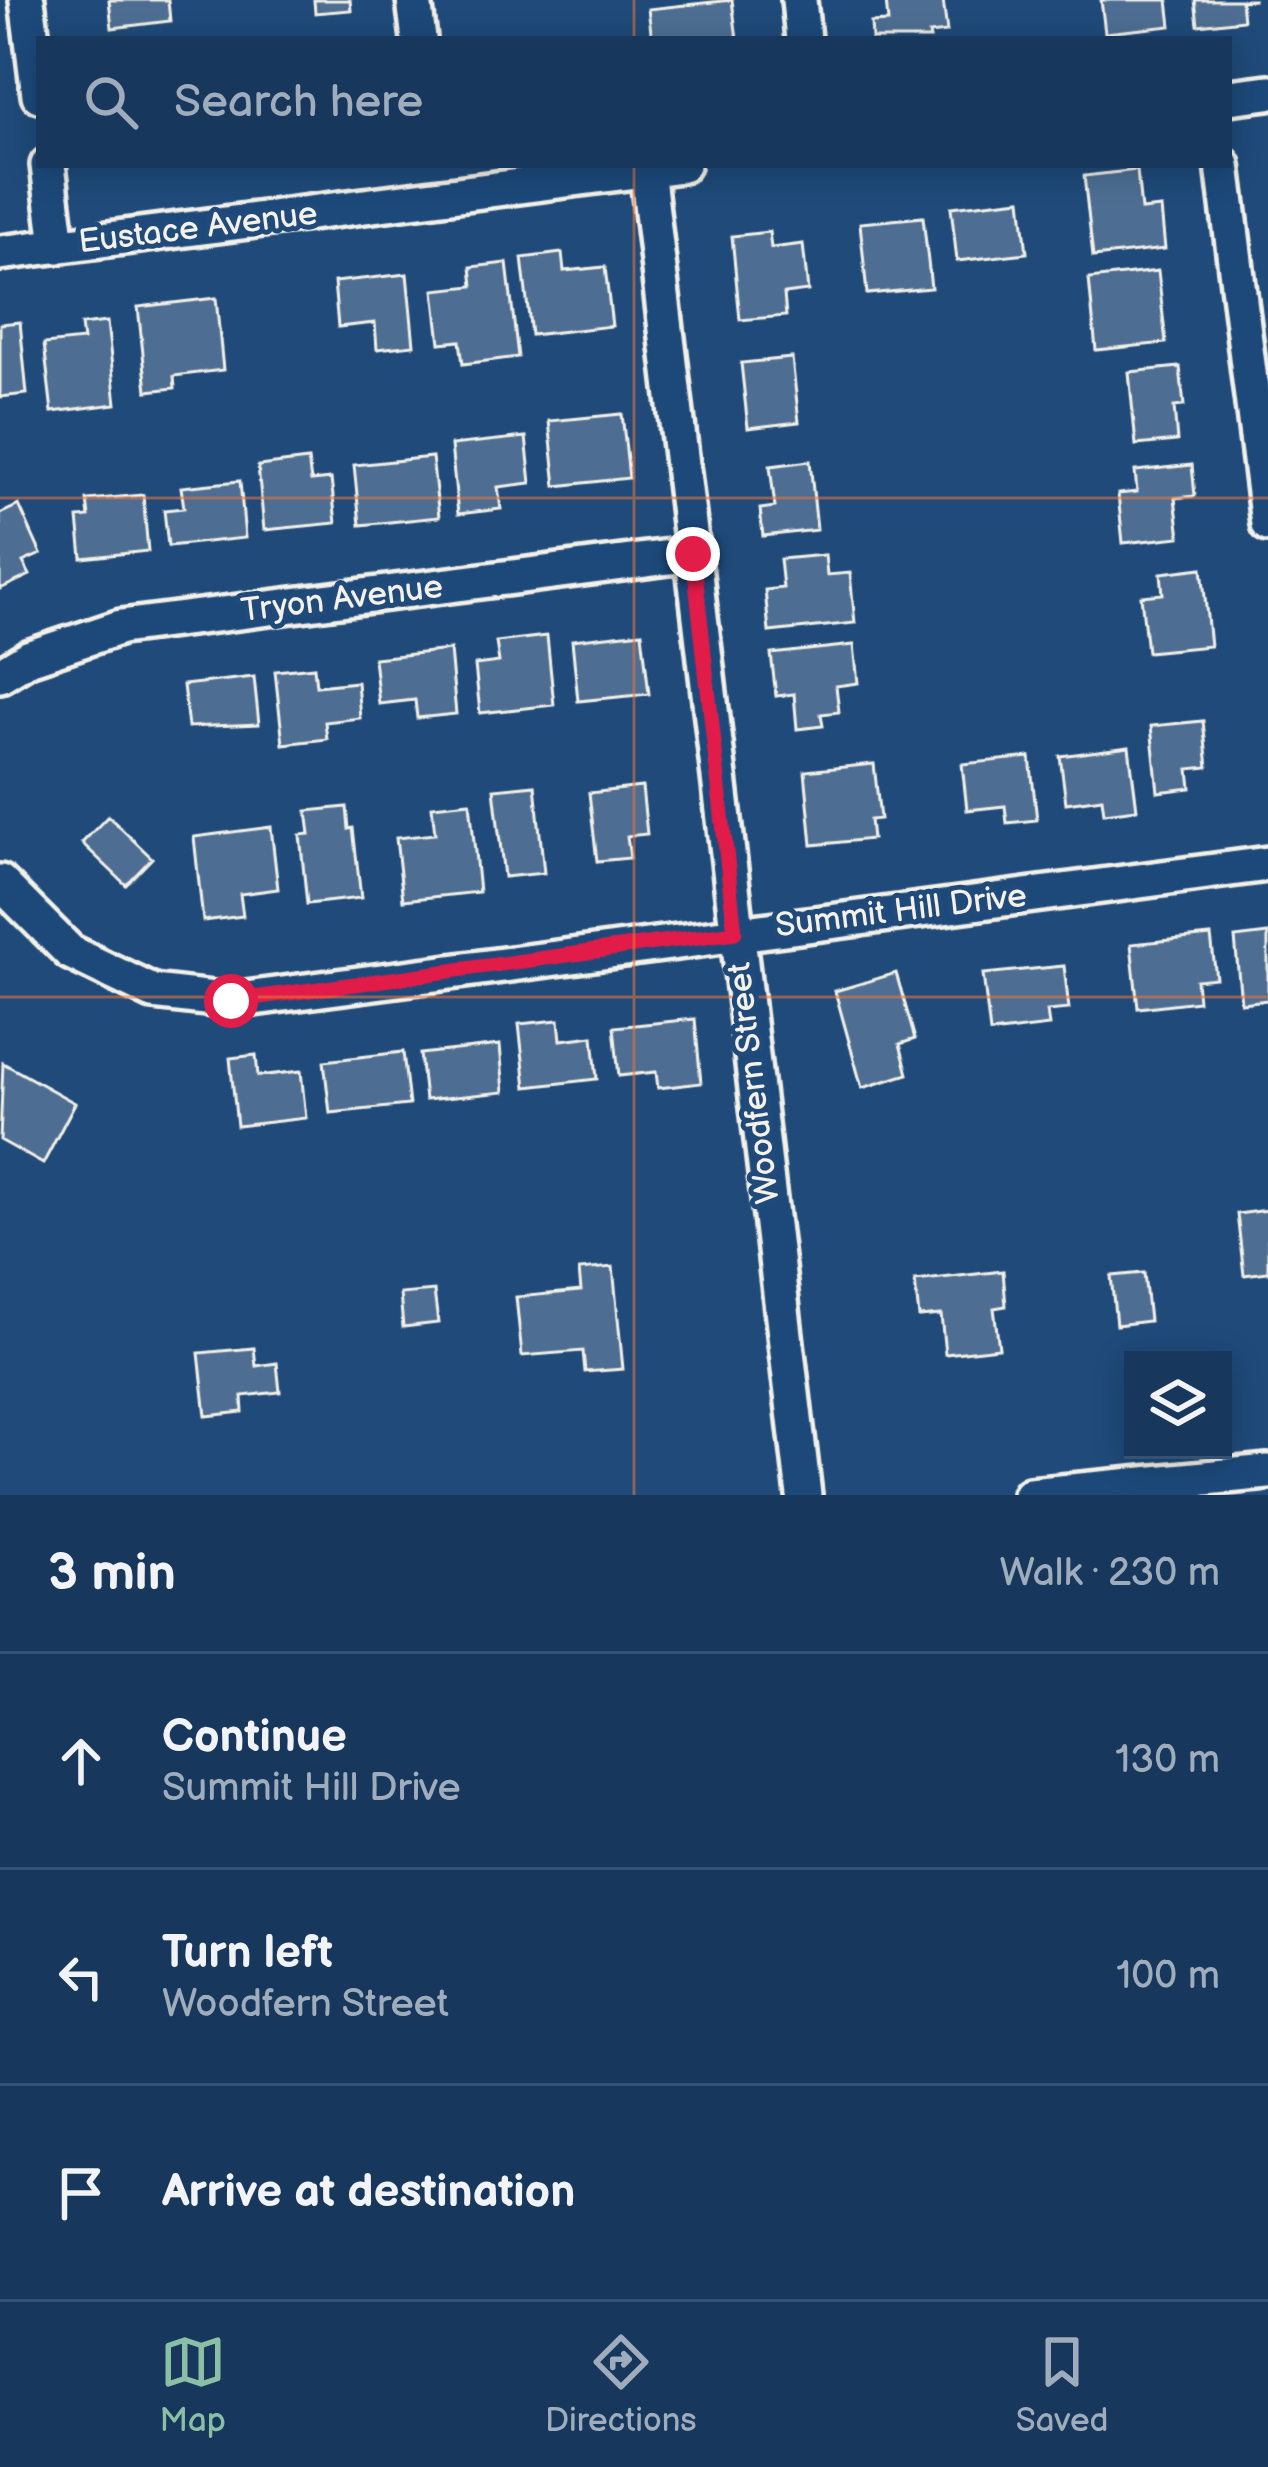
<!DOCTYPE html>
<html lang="en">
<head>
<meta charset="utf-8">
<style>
  :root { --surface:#17385c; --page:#203f62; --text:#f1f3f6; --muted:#9eacbb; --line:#365272; --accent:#8abfa5 }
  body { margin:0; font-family:"Balsamiq Sans",sans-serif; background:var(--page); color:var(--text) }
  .controls { position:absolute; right:36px; bottom:36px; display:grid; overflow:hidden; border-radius:0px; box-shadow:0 6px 30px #0003 }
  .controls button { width:108px; height:108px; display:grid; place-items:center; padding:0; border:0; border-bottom:3px solid var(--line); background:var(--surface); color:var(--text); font:60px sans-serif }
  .stop { position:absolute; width:36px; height:36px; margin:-27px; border:9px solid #e11d48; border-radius:50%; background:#fff }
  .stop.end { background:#e11d48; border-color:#fff; box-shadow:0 3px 12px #0008 }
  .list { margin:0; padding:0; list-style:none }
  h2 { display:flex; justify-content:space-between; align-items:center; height:156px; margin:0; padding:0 48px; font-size:51px }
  h2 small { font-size:39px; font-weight:400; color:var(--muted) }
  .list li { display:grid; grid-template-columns:78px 1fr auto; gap:36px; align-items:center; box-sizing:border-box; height:216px; padding:0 48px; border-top:3px solid var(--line) }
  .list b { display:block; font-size:45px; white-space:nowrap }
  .list p { margin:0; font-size:39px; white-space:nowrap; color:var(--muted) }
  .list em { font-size:39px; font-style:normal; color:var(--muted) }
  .icon { flex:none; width:66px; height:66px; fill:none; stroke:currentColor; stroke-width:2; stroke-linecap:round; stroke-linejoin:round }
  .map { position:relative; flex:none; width:1268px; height:1495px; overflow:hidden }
  .search { position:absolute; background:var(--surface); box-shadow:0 6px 30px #0003; left:36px; right:36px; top:36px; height:132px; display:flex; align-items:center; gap:30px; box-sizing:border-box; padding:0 42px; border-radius:0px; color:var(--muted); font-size:45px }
  .sheet { height:804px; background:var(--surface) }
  nav { display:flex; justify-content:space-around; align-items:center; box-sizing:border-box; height:168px; border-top:3px solid var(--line); background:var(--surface); font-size:33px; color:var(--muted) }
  nav a { display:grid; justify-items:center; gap:6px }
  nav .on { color:var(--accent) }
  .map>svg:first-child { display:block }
</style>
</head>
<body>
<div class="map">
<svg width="1268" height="1495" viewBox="0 0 1268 1495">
  <rect width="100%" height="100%" fill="#1f4a7a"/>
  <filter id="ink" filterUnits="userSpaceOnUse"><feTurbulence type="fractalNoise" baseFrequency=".00833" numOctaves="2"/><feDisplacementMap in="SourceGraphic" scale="24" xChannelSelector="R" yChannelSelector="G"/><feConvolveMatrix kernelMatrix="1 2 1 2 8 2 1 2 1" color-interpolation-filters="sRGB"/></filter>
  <g filter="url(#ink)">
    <!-- building -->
    <path fill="#4d6e92" stroke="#f4f1e8" stroke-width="3" d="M109 0H168L170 21 112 28Z
      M314 0H350L351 10 315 13Z
      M732 0 737 39H652L648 9Z
      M886 0H943L947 32 929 34 930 39H872L871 23 888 22Z
      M1101 0H1168L1171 26 1105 33Z
      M1195 0H1255L1241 1 1243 20 1198 25Z
      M1137 170 1141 210 1161 208 1165 249 1093 257 1084 176Z
      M1021 199 1027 253 957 261 951 207Z
      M923 217 931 288 867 294 860 223Z
      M769 232 771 248 803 244 808 291 784 294 786 316 740 320 732 236Z
      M562 253 564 271 605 267 612 326 531 335 522 258Z
      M507 263 518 357 463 364 460 341 440 343 434 290 473 286 471 267Z
      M1158 271 1166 343 1096 350 1089 279Z
      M407 274 414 345 377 349 375 323 338 327 334 282Z
      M216 298 223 370 174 376 175 388 147 391 138 307Z
      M20 322 27 394 0 397V324Z
      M107 322 116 404 52 412 44 344 83 340 81 325Z
      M792 358 799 422 748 428 741 363Z
      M1180 367 1184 406 1174 407 1177 441 1136 445 1129 372Z
      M622 414 629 478 556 486 549 421Z
      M526 437 531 483 498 487 501 509 458 514 451 445Z
      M432 457 439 517 360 525 354 465Z
      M308 460 311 481 331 479 336 523 264 530 258 466Z
      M810 461 817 530 763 536 760 509 775 507 770 466Z
      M1192 465 1195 496 1175 498 1180 537 1123 543 1118 494 1137 492 1135 471Z
      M240 481 245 538 168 546 164 510 184 508 181 487Z
      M143 495 148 551 82 558 78 518 89 517 87 500Z
      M19 505 41 554 23 562 30 575 0 589V514Z
      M825 555 827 575 850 573 855 623 769 632 765 590 783 588 780 559Z
      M1202 568 1210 646 1147 652 1141 596 1163 594 1161 573Z
      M642 632 649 694 578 701 572 640Z
      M547 636 554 705 480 713 475 665 499 662 496 642Z
      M854 645 858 683 836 686 839 712 821 714 823 726 797 729 794 694 776 696 771 654Z
      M450 650 456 714 417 718 415 700 379 704 374 658Z
      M314 667 316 686 357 682 360 718 325 722 327 739 283 744 275 671Z
      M254 677 259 724 188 727 183 685Z
      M1203 721 1208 767 1189 769 1191 788 1158 792 1151 726Z
      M1129 747 1137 809 1104 813 1102 798 1066 803 1060 756Z
      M1030 757 1037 820 1007 823 1005 806 967 810 962 764Z
      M874 764 880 819 870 820 872 839 812 845 805 771Z
      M535 785 544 873 504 877 494 789Z
      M642 787 647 834 627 836 630 858 597 861 589 793Z
      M470 802 479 892 403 900 396 838 435 834 432 806Z
      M347 807 349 829 353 828 361 898 307 904 300 835 310 834 307 811Z
      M108 816 152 858 126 885 82 843Z
      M271 827 278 889 240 894 243 916 203 921 194 837Z
      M1268 934V1000L1241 1003 1235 938Z
      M1211 936 1216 978 1196 980 1198 1001 1138 1008 1131 944Z
      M1064 966 1069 1009 1047 1011 1049 1026 990 1033 983 974Z
      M896 973 915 1039 900 1044 908 1074 862 1088 835 991Z
      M695 1019 701 1083 658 1088 656 1072 619 1076 614 1027Z
      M559 1020 561 1040 593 1036 597 1079 526 1087 519 1024Z
      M500 1045 504 1092 425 1100 420 1054Z
      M403 1052 409 1105 330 1113 324 1061Z
      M256 1055 258 1076 301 1071 306 1118 237 1126 230 1058Z
      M3 1063 75 1103 43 1164 0 1140Z
      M1268 1210V1272L1244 1275 1237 1214Z
      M613 1267 623 1369 585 1372 583 1351 522 1356 516 1297 581 1291 579 1270Z
      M1003 1271 1006 1306 994 1308 999 1348 945 1354 941 1315 919 1317 915 1281Z
      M1144 1273 1149 1321 1116 1325 1111 1276Z
      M434 1291 438 1323 403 1327 400 1294Z
      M254 1348 256 1366 277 1363 280 1392 242 1396 243 1412 206 1416 199 1353Z"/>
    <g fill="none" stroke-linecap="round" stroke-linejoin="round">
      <defs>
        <path id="minor" d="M27 0 39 95
          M414 0 419 39
          M799 0 803 39
          M1229 97 1268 92
          M48 165 58 246
          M1223 165 1268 524
          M647 169 804 1495
          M0 253 682 165
          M0 675 28 658 121 627 693 554
          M0 882 70 952 153 992 231 1001 1268 864
          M1030 1495 1268 1472"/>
      </defs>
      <!-- minor casing -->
      <use href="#minor" stroke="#f4f1e8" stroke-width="42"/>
      <!-- minor -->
      <use href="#minor" stroke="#1f4a7a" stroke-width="33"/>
    </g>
  </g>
  <g fill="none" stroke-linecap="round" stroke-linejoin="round" filter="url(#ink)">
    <!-- route -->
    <path stroke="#e11d48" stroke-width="15" d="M231 1001 735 932 693 554"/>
  </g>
  <!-- grid -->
  <path fill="none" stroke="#ea7738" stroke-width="3" stroke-opacity="0.55" d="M634 0V39M634 165V1495M0 498H1268M0 997H1268"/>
  <g text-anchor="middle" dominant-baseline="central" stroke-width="10" stroke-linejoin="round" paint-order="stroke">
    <!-- street labels -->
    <g font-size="33" fill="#f4f1e8" stroke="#1f4a7a">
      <text transform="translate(198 228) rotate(-7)">Eustace Avenue</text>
      <text transform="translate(342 599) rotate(-7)">Tryon Avenue</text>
      <text transform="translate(901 911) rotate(-7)">Summit Hill Drive</text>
      <text transform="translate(754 1083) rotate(-97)">Woodfern Street</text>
    </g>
  </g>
</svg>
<div class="controls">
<button><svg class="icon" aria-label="layers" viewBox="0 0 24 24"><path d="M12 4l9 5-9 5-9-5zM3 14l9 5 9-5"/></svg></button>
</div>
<div class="stop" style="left:231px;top:1001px"></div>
<div class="stop end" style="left:693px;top:554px"></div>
<div class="search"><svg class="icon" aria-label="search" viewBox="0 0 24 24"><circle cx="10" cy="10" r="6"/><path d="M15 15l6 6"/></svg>Search here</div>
</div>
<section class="sheet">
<h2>3 min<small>Walk · 230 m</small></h2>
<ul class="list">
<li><svg class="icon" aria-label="ahead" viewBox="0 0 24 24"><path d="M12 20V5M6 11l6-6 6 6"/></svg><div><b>Continue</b><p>Summit Hill Drive</p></div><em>130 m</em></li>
<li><svg class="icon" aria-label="left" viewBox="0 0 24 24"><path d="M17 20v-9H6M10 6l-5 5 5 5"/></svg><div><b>Turn left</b><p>Woodfern Street</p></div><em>100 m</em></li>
<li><svg class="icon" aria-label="arrive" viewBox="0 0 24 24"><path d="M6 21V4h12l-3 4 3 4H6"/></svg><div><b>Arrive at destination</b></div></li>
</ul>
</section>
<nav>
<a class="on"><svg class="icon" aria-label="map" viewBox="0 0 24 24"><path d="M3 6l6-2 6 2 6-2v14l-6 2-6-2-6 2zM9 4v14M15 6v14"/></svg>Map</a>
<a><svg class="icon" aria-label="directions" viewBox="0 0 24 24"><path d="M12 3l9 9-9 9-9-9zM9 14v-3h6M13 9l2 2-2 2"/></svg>Directions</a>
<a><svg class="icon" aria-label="saved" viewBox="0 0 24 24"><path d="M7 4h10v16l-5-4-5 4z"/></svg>Saved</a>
</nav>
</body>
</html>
